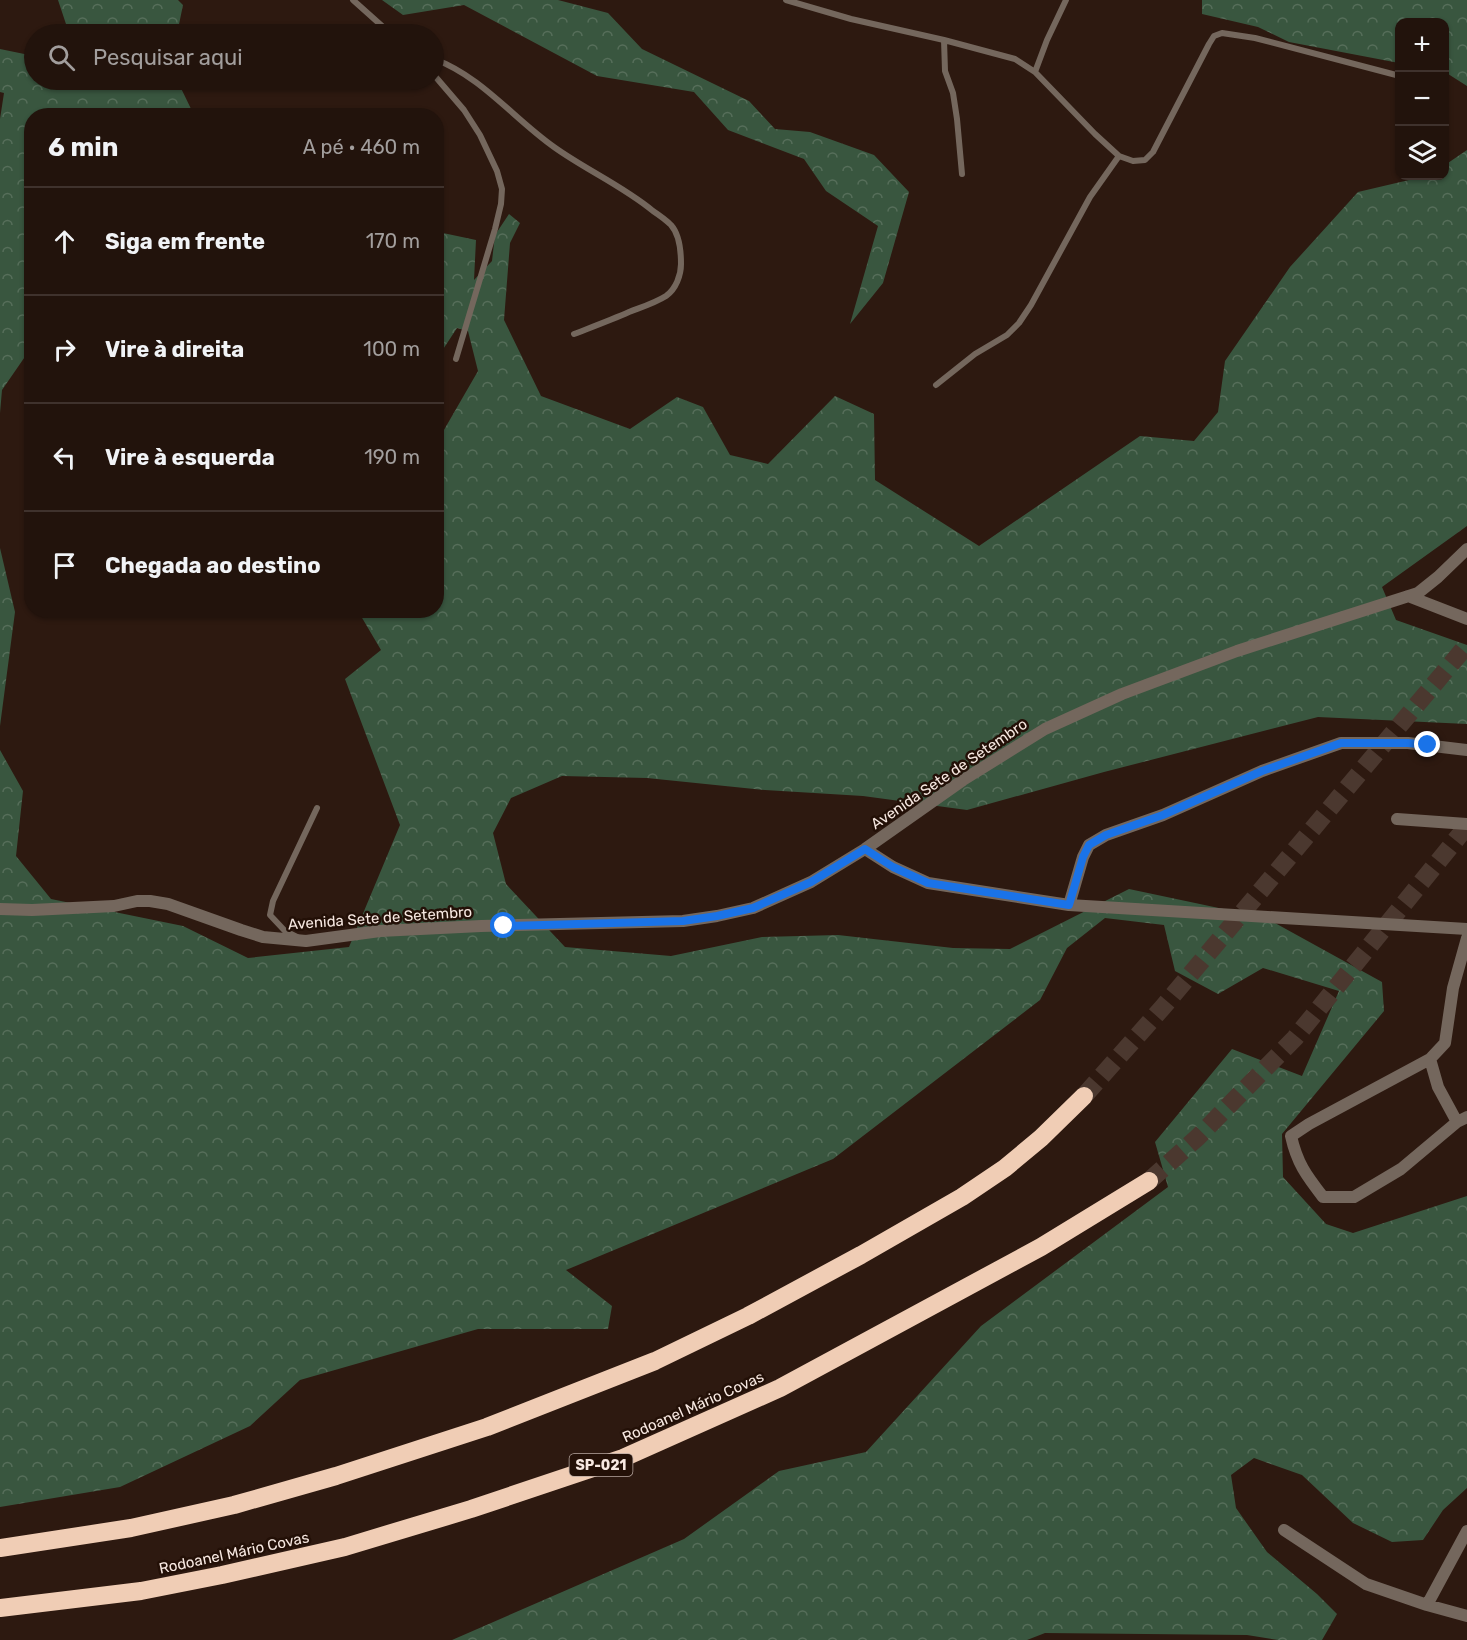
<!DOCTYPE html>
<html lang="pt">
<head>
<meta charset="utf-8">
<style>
  :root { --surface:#22130c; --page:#2a1c15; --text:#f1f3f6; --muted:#a29e9d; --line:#3f322d }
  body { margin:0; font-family:Rubik,sans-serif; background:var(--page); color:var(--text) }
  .controls { position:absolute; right:18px; top:18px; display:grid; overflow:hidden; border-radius:12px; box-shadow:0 2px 4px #0004 }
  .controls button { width:54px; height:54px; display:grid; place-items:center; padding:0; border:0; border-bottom:2px solid var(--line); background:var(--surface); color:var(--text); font:30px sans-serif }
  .stop { position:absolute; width:18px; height:18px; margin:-14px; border:4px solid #1a73e8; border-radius:50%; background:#fff }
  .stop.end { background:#1a73e8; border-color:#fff; box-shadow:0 2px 6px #0008 }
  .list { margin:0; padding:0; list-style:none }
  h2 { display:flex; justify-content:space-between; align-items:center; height:78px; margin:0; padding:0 24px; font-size:26px }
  h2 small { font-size:20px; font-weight:400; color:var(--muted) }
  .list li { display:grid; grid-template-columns:39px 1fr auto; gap:18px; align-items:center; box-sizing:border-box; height:108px; padding:0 24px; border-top:2px solid var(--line) }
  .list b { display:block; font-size:22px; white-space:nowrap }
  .list em { font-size:20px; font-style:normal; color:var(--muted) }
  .icon { flex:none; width:33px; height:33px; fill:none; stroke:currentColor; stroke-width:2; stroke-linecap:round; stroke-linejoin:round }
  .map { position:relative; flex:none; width:1467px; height:1640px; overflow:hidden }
  .search { position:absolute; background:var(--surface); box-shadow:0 2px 4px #0004; left:24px; top:24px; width:420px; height:66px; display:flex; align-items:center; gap:15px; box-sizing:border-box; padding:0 21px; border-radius:33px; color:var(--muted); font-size:22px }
  .panel { position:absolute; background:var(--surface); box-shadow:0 2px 4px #0004; left:24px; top:108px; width:420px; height:510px; border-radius:24px }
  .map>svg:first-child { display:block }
</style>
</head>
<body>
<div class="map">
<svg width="1467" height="1640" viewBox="0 0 1467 1640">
  <defs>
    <pattern id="forest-crowns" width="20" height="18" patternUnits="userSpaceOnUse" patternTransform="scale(1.5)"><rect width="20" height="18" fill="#39563f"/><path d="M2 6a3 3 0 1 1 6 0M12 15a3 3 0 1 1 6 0" fill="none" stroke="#566e5a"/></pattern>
  </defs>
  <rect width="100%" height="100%" fill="#2d1910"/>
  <!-- forest -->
  <path fill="url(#forest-crowns)" d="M58 0H178L183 5 177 34H68L69 33Z
    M382 0H558L608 13 642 49 749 101 775 129 810 132 874 155 909 192 883 283 850 324 878 226 826 191 804 159 728 130 694 92 597 76 464 5 403 15Z
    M1202 0H1467V86L1445 72 1444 22H1400L1399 63 1289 42 1258 27 1202 14Z
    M0 49 34 56V80H177L194 115 32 116 31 348 2 390 0 413V119L4 93 0 92Z
    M1467 150V526L1382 587 1396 620 1467 645V724L1318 717 1104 772 967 810 863 796 765 790 647 778 562 776 511 798 493 833 506 884 565 947 671 956 762 937 838 935 953 948 1010 949 1129 889 1266 918 1382 982 1384 1011 1282 1134 1283 1177 1326 1224 1353 1233 1467 1196V1488L1443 1510 1423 1540 1392 1542 1353 1523 1302 1475 1254 1458 1231 1475 1236 1508 1267 1552 1317 1594 1337 1614 1322 1640H1278L1247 1635 1045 1633 1027 1640H452L684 1539 779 1471 866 1452 981 1326 1168 1187 1155 1142 1232 1049 1302 1076 1339 991 1263 968 1218 994 1175 971 1164 925 1105 918 1067 948 1040 1000 833 1159 566 1270 612 1306 608 1329H478L300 1380 250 1426 120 1487 0 1507V750L23 791 16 856 51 899 183 926 248 958 349 947 400 825 345 679 381 650 358 611 436 610 437 442 478 371 468 331 457 328 438 357 444 261 437 259V236L443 233 476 240 474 280 492 261 495 235 509 214 520 223 510 243 504 320 541 396 630 429 677 397 703 407 730 455 768 464 835 396 874 414 875 480 979 546 1140 436 1194 441 1218 412 1225 361 1290 267 1358 192 1426 176H1444L1445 165Z
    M0 548 15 612 0 726Z"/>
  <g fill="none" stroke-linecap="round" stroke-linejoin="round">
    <!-- motorway-tunnel -->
    <path stroke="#4b382f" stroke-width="18" stroke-dasharray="18 9" stroke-linecap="butt" d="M1084 1096 1163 1007 1467 645
      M1149 1181 1198 1137 1295 1038 1467 826"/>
    <!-- service -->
    <path stroke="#74675d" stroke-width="6" d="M353 0 391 34
      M786 0 851 19 944 40 1015 59 1035 72 1095 134 1119 156 1090 197 1031 305 1019 323 1007 335 975 354 936 385
      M944 40 945 71 953 93 957 119 962 174
      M434 59C481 76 514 119 554 147 586 170 623 186 653 211 659 215 666 220 671 225 680 235 681 251 681 264 681 275 676 289 666 296 655 303 642 307 629 312 611 320 592 327 574 334
      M1035 72 1047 40 1066 0
      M434 75 464 110 480 135 497 171 502 189 501 204 495 229 456 359
      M1119 156 1133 161 1145 160 1153 152 1209 44 1214 36 1222 33 1255 38 1400 76
      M297 937 285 931 270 915 273 901 317 808"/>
    <!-- minor -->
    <path stroke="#74675d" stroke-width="12" d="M1408 596 1467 619
      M1397 819 1467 824
      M865 849 893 867 928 883 1069 905 1083 857 1089 845 1106 835 1163 815 1262 771 1341 743H1408L1467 750
      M1069 905 1467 929
      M0 909 32 910 114 906 137 901H150L168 904 241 930 263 937 306 941 380 931 481 926 683 921 717 916 753 908 811 882 865 849 963 780 1045 729 1122 694 1237 651 1418 593 1438 577 1467 549
      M1430 1059 1438 1087 1457 1122 1467 1117
      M1457 1122 1401 1169 1354 1197H1323C1306 1175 1297 1163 1291 1136L1309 1124 1430 1059 1445 1043 1453 988 1467 938
      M1284 1530 1366 1584 1427 1605 1467 1616
      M1427 1605 1467 1531"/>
    <!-- motorway -->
    <path stroke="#f0cdb5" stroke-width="18" d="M0 1548 131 1528 234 1505 336 1476 487 1427 655 1361 748 1316 861 1255 962 1197 1005 1168 1041 1138 1084 1096
      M0 1608 141 1591 222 1575 345 1547 471 1509 623 1458 780 1388 1041 1247 1149 1181"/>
  </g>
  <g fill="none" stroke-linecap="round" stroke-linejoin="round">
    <!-- route -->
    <path stroke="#1a73e8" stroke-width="8" d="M504 926 683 921 717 916 753 908 811 882 865 849 893 867 928 883 1069 905 1083 857 1089 845 1106 835 1163 815 1262 771 1341 743H1408L1428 745"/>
  </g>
  <g text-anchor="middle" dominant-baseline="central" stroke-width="5" stroke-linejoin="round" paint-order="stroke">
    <!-- shield labels -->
    <rect fill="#231007" stroke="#b7a7a0" stroke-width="1.5" x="569.5" y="1454" width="63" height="22" rx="4.5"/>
    <g font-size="14" font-weight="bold" fill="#f7e8e1">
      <text x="601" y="1465">SP-021</text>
    </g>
    <!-- street labels -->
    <g font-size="15" fill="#f7e8e1" stroke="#231007">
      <text transform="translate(949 774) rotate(-34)">Avenida Sete de Setembro</text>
      <text transform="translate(380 918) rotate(-4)">Avenida Sete de Setembro</text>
      <text transform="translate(693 1407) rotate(-24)">Rodoanel Mário Covas</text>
      <text transform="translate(234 1553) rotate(-12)">Rodoanel Mário Covas</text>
    </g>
  </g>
</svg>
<div class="controls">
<button>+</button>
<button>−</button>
<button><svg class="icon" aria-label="layers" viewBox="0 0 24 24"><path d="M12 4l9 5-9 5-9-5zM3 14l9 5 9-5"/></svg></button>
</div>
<div class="stop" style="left:504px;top:926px"></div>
<div class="stop end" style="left:1428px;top:745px"></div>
<div class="search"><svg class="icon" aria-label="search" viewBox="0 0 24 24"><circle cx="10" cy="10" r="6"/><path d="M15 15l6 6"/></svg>Pesquisar aqui</div>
<section class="panel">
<h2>6 min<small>A pé · 460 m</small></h2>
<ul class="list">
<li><svg class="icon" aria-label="ahead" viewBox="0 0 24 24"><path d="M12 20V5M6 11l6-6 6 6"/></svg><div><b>Siga em frente</b></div><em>170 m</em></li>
<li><svg class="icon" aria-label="right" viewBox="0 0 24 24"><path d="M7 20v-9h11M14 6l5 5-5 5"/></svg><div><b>Vire à direita</b></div><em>100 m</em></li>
<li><svg class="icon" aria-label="left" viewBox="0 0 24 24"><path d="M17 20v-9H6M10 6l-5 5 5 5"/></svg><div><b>Vire à esquerda</b></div><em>190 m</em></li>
<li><svg class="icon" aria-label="arrive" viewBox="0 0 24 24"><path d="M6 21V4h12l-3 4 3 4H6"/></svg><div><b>Chegada ao destino</b></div></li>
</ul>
</section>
</div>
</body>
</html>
